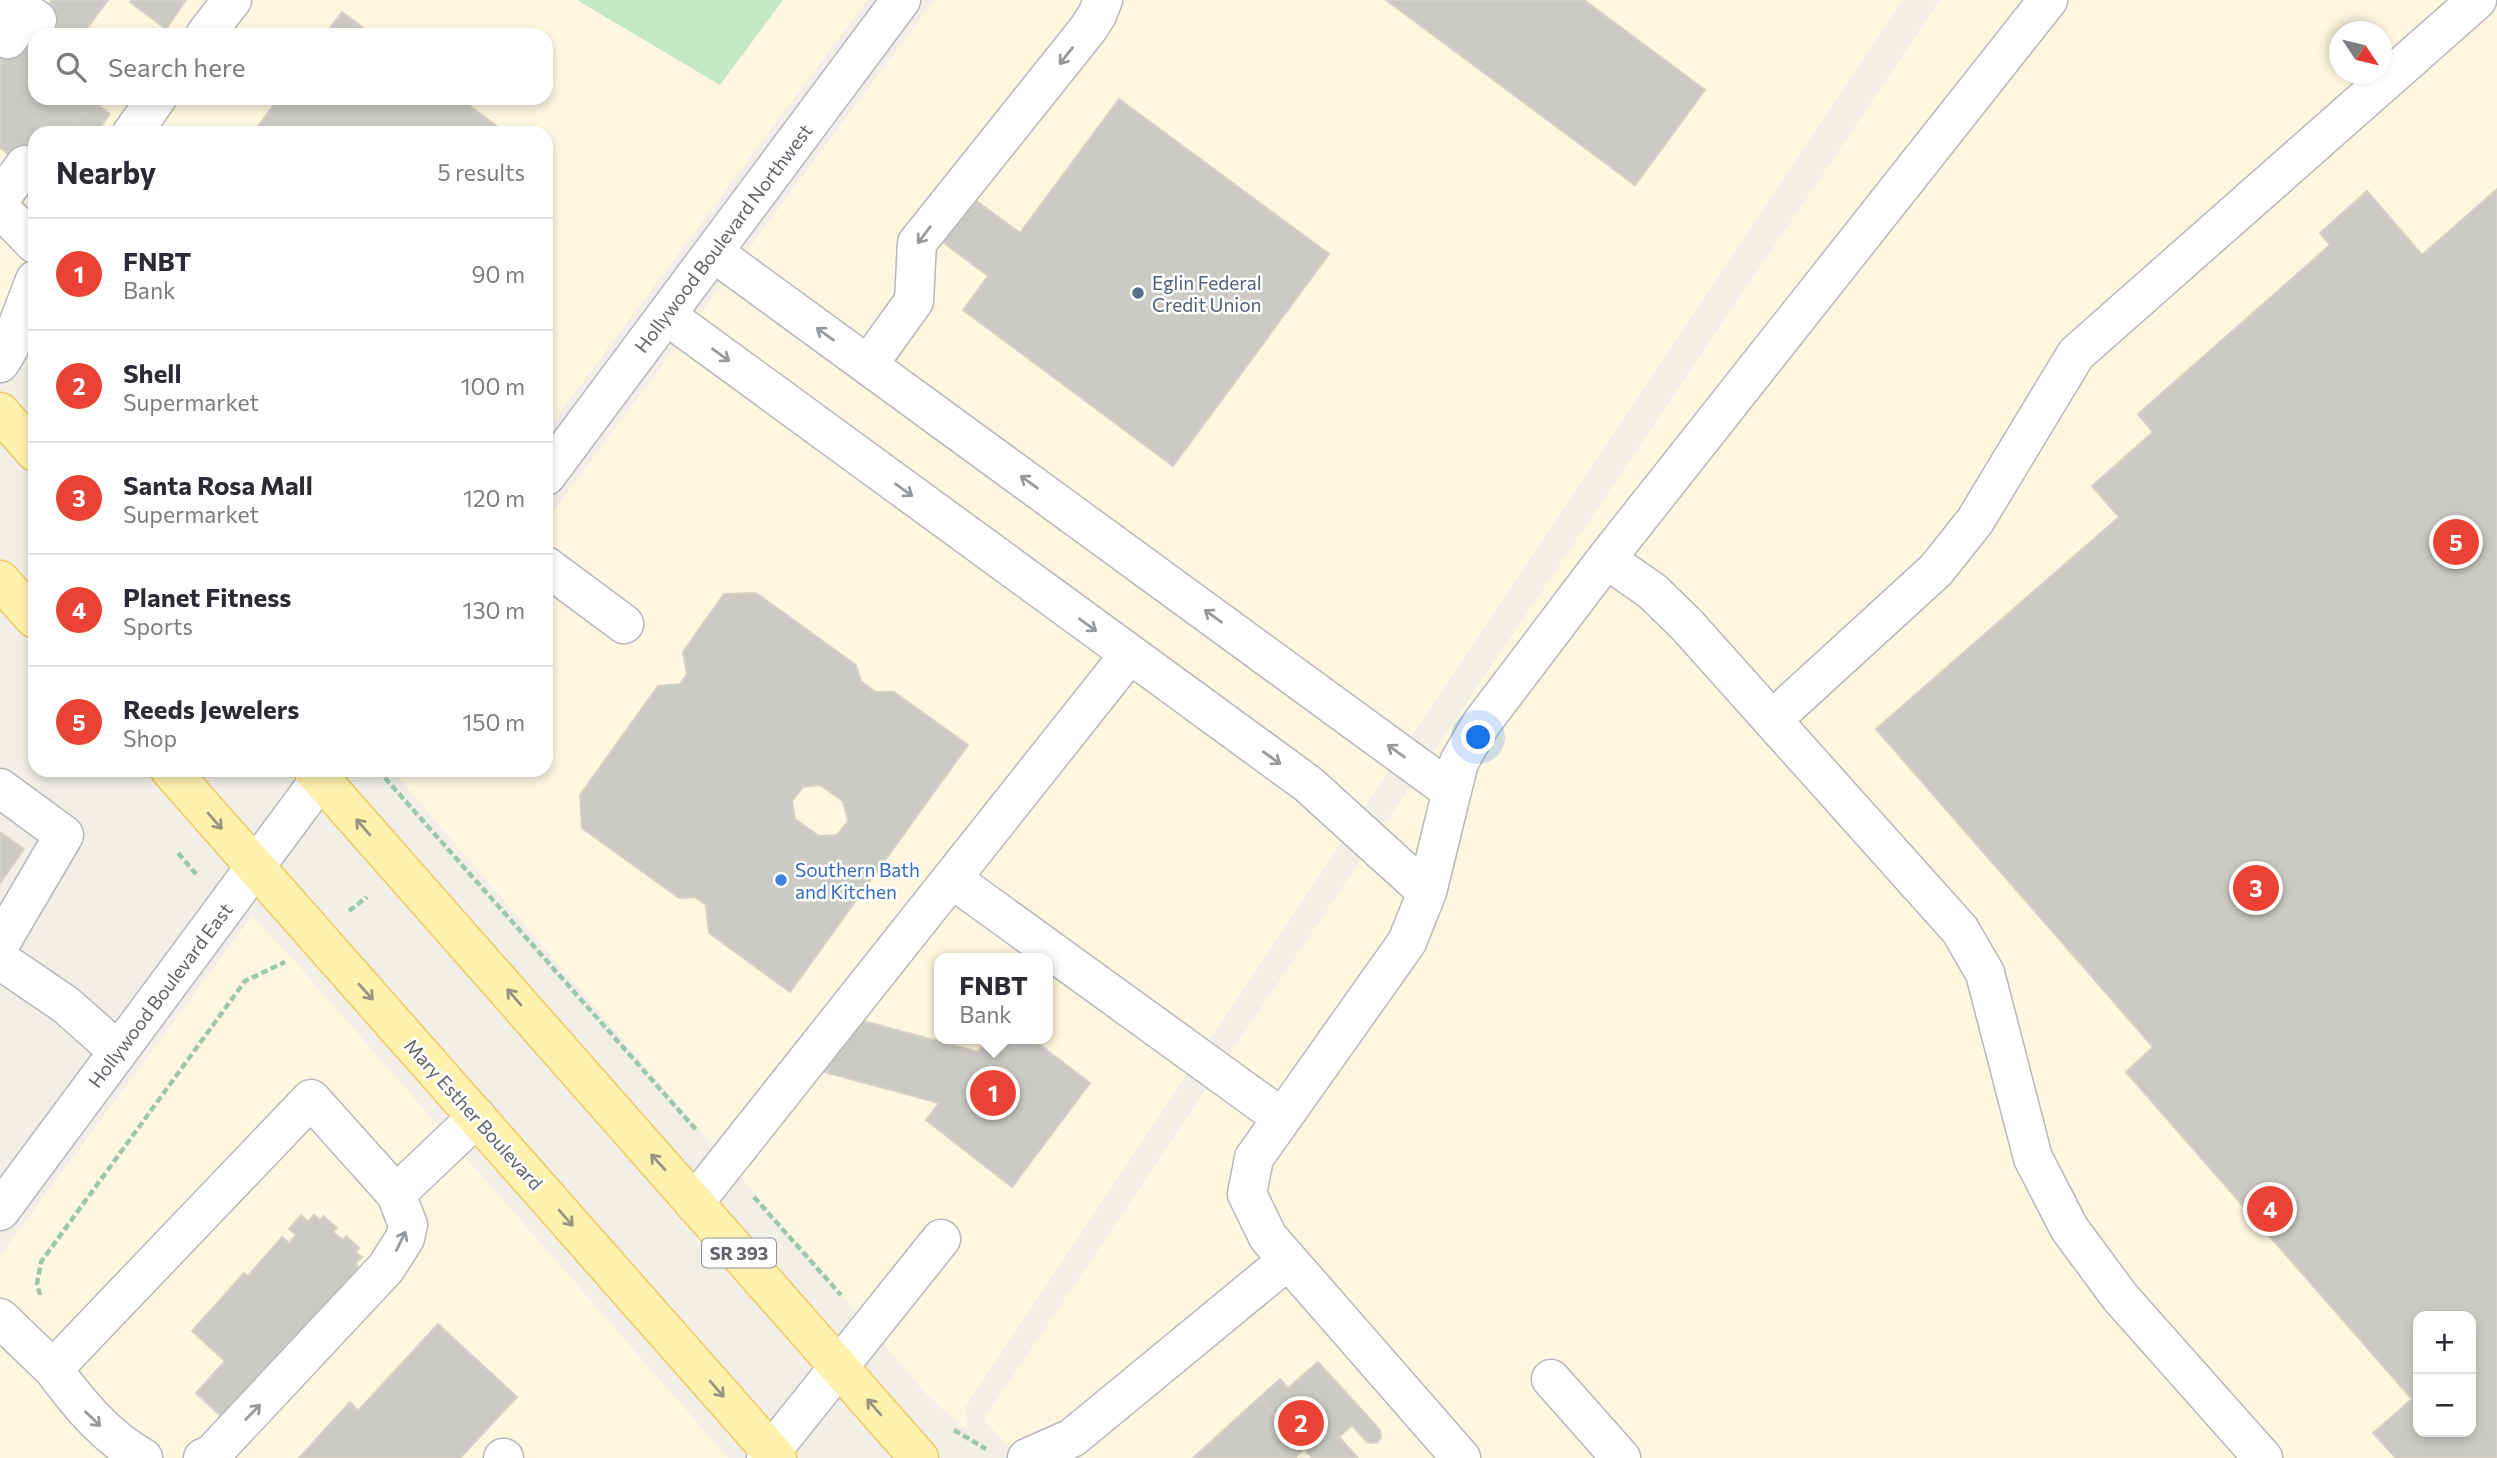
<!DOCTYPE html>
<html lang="en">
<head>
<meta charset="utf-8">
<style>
  :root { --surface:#fff; --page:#f2f2f3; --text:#2b2b33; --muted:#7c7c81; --line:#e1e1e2; --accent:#ea4335 }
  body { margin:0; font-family:Commissioner,sans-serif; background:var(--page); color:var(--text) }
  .controls { position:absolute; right:21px; bottom:21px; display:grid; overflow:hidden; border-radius:14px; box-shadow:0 4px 10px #0003 }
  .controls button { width:63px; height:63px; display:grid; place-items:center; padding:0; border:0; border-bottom:2px solid var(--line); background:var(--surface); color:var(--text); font:35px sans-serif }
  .compass { position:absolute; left:2329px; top:21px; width:63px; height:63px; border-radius:50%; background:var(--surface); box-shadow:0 4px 10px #0003; rotate:125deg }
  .you { position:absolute; left:1479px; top:738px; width:24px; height:24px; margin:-18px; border:5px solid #fff; border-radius:50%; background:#1a73e8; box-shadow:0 0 0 10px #1a73e833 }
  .badge { display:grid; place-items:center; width:46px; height:46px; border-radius:50%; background:var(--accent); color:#fff; font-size:23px; font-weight:700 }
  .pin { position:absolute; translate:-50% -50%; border:4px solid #fff; box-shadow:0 2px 7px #0006 }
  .popup { position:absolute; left:934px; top:953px; width:119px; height:91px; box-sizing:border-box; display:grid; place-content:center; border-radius:14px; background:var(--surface); filter:drop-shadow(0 2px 5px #0005); font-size:23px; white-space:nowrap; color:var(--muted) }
  .popup b { font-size:26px; color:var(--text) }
  .popup::after { content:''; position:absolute; left:50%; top:100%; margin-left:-14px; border:14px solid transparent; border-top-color:var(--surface) }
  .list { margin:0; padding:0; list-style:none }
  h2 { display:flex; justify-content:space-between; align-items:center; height:91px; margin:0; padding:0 28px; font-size:30px }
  h2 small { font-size:23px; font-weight:400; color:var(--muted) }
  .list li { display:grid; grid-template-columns:46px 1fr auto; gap:21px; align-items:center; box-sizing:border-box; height:112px; padding:0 28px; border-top:2px solid var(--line) }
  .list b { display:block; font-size:26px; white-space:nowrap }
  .list p { margin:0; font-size:23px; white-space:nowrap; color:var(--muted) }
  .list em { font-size:23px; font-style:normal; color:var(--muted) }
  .icon { flex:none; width:38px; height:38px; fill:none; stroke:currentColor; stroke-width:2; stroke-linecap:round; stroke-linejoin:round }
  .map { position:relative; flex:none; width:2497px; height:1458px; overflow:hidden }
  .search { position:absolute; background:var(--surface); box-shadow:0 4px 10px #0003; left:28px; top:28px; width:525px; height:77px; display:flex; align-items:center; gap:18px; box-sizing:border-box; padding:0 24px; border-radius:21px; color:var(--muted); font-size:26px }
  .panel { position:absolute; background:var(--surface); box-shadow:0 4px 10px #0003; left:28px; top:126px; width:525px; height:651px; border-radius:21px }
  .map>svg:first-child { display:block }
</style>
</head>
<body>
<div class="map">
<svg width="2497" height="1458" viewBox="0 0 2497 1458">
  <rect width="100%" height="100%" fill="#f1efe8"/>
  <!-- commercial -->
  <path fill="#fef7e0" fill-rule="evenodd" d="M0 0H577L720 85 783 0H867L546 431V133H35V368L0 328ZM35 35H546V98H35Z
    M934 0H1902L965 1407 968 1431 928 1396 392 770H546V521ZM939 958H1047V1039H939Z
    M1940 0H2497V1458H1018L984 1419ZM2340 32H2382V74H2340ZM2418 1316H2471V1432H2418Z
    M252 916 304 972 728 1458H0V1256Z"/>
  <!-- green -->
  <path fill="#c5e8c5" d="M577 0H783L720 85Z"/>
  <!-- building -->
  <path fill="#cccac5" stroke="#d6d1c6" stroke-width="2" fill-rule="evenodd" d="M52 0H108L82 35H35V98H88L110 114 96 133H35V173L0 148V34L18 47Z
    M131 0H186L166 29 130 2Z
    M1386 0H1584L1705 90 1635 185Z
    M342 12 373 35H325Z
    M279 98H459L506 133H253Z
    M1119 99 1329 254 1173 466 963 310 988 276 932 234 964 192 1020 233Z
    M2497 189V1458H2396L2373 1433 2412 1399 2126 1072 2153 1047 1876 729 2119 517 2092 486 2153 432 2138 414 2330 245 2320 233 2367 191 2422 255ZM2418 1316H2471V1432H2418Z
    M756 593 856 665 861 681 875 692H894L968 745 790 992 709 933 706 905 695 897 679 898 582 828 580 795 658 686 680 684 687 674 683 652 724 594ZM820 785 843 801 848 821 837 835 819 836 795 819 792 801 803 787Z
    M0 832 24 849 0 883Z
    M852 1018 978 1052 988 1039H1032L1090 1083 1012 1187 926 1120 939 1103 813 1069Z
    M301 1215 308 1222 314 1215 320 1220 323 1216 337 1228 333 1232 343 1240 346 1236 359 1248 355 1252 362 1257 355 1264 359 1268 226 1421 196 1393 225 1361 192 1331 244 1273 248 1276 282 1237 289 1243 296 1235 289 1229Z
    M438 1324 517 1397 460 1458H299L350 1402 358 1411Z
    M1318 1362 1380 1430 1381 1437 1378 1442 1371 1443 1367 1442 1352 1425 1339 1437 1358 1458H1312L1259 1398 1280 1379 1288 1388Z
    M1259 1398 1304 1449 1295 1458H1193Z"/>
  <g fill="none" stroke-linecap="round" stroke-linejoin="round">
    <!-- minor-tunnel -->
    <path stroke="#ccccc8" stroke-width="38" stroke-dasharray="38 19" stroke-linecap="butt" d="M48 133 74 98"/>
    <defs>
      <path id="minor" d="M8 0 37 20
        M205 35 232 0
        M8 39 27 14
        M132 133 157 98
        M0 199 25 165
        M0 208 35 244
        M713 252 1451 791
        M666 315 1308 784 1427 892
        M0 363 9 348 35 280
        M868 365 914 301 917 243 1088 29 1097 15 1103 0
        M546 476 901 0
        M1606 559 1652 591 1686 624 1960 930 1985 973 2033 1158 2069 1228 2120 1297 2263 1458
        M546 566 624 624
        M1772 720 1936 570 1975 521 2076 354 2477 0
        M0 788 64 835 0 944
        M952 879 1282 1118
        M0 960 66 1005 118 1051
        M694 1203 1129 655
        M0 1211 327 770
        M0 1318 53 1369 311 1099 396 1194 477 1117
        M53 1369C79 1404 105 1436 143 1458
        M1551 1379 1621 1458
        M203 1458 212 1454 386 1268 405 1238 408 1225 396 1194
        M503 1458H504
        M766 1458 941 1239
        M1027 1458 1072 1438 1288 1260
        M1461 1458 1268 1237 1247 1194 1254 1158 1407 942 1427 892 1459 762 1481 724 1606 559 2048 0"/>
      <path id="major" d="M0 412 35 452
        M0 580 35 619
        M170 770 777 1458
        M313 770 919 1458"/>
    </defs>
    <!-- minor casing -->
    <use href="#minor" stroke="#b5b8bc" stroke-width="41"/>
    <!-- major casing -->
    <use href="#major" stroke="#f2c960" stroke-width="41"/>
    <!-- path -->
    <path stroke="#9cc7a9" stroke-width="4.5" stroke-dasharray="7 3.5" stroke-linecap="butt" d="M378 770 698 1132
      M178 853 196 874
      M349 911 367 897
      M754 1197 841 1295
      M40 1295 37 1284 41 1262 245 981 285 962
      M954 1430 986 1449"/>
    <!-- minor -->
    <use href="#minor" stroke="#fff" stroke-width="38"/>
    <!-- major -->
    <use href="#major" stroke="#fff2af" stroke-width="38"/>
  </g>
  <!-- one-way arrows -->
  <defs><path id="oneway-shaft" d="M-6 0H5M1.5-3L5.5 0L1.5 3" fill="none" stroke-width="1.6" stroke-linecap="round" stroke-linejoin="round" transform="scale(1.75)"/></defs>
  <g stroke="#979a9d">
    <use href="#oneway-shaft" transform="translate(1066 56) rotate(128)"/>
    <use href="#oneway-shaft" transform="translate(924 235) rotate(127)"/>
    <use href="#oneway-shaft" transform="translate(825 334) rotate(-144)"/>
    <use href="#oneway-shaft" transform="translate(721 355) rotate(36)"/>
    <use href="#oneway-shaft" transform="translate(1029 482) rotate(-144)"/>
    <use href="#oneway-shaft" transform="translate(904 490) rotate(36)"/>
    <use href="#oneway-shaft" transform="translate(1213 616) rotate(-144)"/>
    <use href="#oneway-shaft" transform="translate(1088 625) rotate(36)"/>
    <use href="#oneway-shaft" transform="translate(1396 751) rotate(-144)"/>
    <use href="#oneway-shaft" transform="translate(1272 758) rotate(36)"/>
    <use href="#oneway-shaft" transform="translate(401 1241) rotate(-64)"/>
    <use href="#oneway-shaft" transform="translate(253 1412) rotate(-46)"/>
    <use href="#oneway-shaft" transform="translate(93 1419) rotate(44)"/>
  </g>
  <g stroke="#979581">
    <use href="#oneway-shaft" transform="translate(215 821) rotate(49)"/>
    <use href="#oneway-shaft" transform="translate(363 827) rotate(-131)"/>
    <use href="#oneway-shaft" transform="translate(366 992) rotate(48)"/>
    <use href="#oneway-shaft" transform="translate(514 997) rotate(-131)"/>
    <use href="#oneway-shaft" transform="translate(658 1162) rotate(-132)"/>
    <use href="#oneway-shaft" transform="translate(566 1218) rotate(49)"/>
    <use href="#oneway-shaft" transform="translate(717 1389) rotate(49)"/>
    <use href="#oneway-shaft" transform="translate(874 1407) rotate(-131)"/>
  </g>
  <!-- markers -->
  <circle fill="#5c6f8a" stroke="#fff" stroke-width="2.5" cx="1138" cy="293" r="7"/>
  <circle fill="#3f7fe0" stroke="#fff" stroke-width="2.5" cx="781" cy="880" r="7"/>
  <g text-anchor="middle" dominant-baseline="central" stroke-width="5" stroke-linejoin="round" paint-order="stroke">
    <!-- shield labels -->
    <rect fill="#fff" stroke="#8f9295" stroke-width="2" x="702" y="1238.5" width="74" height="29" rx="5"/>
    <g font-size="18" font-weight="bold" fill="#5f6368">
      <text x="739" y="1253">SR 393</text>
    </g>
    <!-- street labels -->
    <g font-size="19" fill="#5f6368" stroke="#fff">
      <text transform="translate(723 238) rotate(-53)">Hollywood Boulevard Northwest</text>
      <text transform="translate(160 995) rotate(-53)">Hollywood Boulevard East</text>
      <text transform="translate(474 1114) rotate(48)">Mary Esther Boulevard</text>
    </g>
    <!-- service labels -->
    <g font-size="19" fill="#4e5e75" stroke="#fff" text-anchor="start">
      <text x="1152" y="282">Eglin Federal<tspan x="1152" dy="22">Credit Union</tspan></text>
    </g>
    <!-- shop labels -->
    <g font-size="19" fill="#366cbe" stroke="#fff" text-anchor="start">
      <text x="795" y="869">Southern Bath<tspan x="795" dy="22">and Kitchen</tspan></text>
    </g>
  </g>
</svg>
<div class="controls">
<button>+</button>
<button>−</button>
</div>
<svg class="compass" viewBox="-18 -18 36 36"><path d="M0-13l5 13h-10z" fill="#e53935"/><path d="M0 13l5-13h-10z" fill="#7c7c81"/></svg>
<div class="you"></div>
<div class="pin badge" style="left:993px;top:1093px">1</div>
<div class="popup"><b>FNBT</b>Bank</div>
<div class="pin badge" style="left:1301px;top:1423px">2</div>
<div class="pin badge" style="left:2256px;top:888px">3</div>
<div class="pin badge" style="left:2270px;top:1209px">4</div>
<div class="pin badge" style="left:2456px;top:542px">5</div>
<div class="search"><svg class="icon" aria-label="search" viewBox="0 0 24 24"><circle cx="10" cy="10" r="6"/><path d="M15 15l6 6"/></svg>Search here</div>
<section class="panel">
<h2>Nearby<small>5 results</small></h2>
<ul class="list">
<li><span class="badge">1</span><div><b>FNBT</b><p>Bank</p></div><em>90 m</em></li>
<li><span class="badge">2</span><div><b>Shell</b><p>Supermarket</p></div><em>100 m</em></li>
<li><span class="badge">3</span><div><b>Santa Rosa Mall</b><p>Supermarket</p></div><em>120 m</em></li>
<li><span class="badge">4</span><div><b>Planet Fitness</b><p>Sports</p></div><em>130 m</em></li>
<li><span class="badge">5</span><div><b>Reeds Jewelers</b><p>Shop</p></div><em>150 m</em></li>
</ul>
</section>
</div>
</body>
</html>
